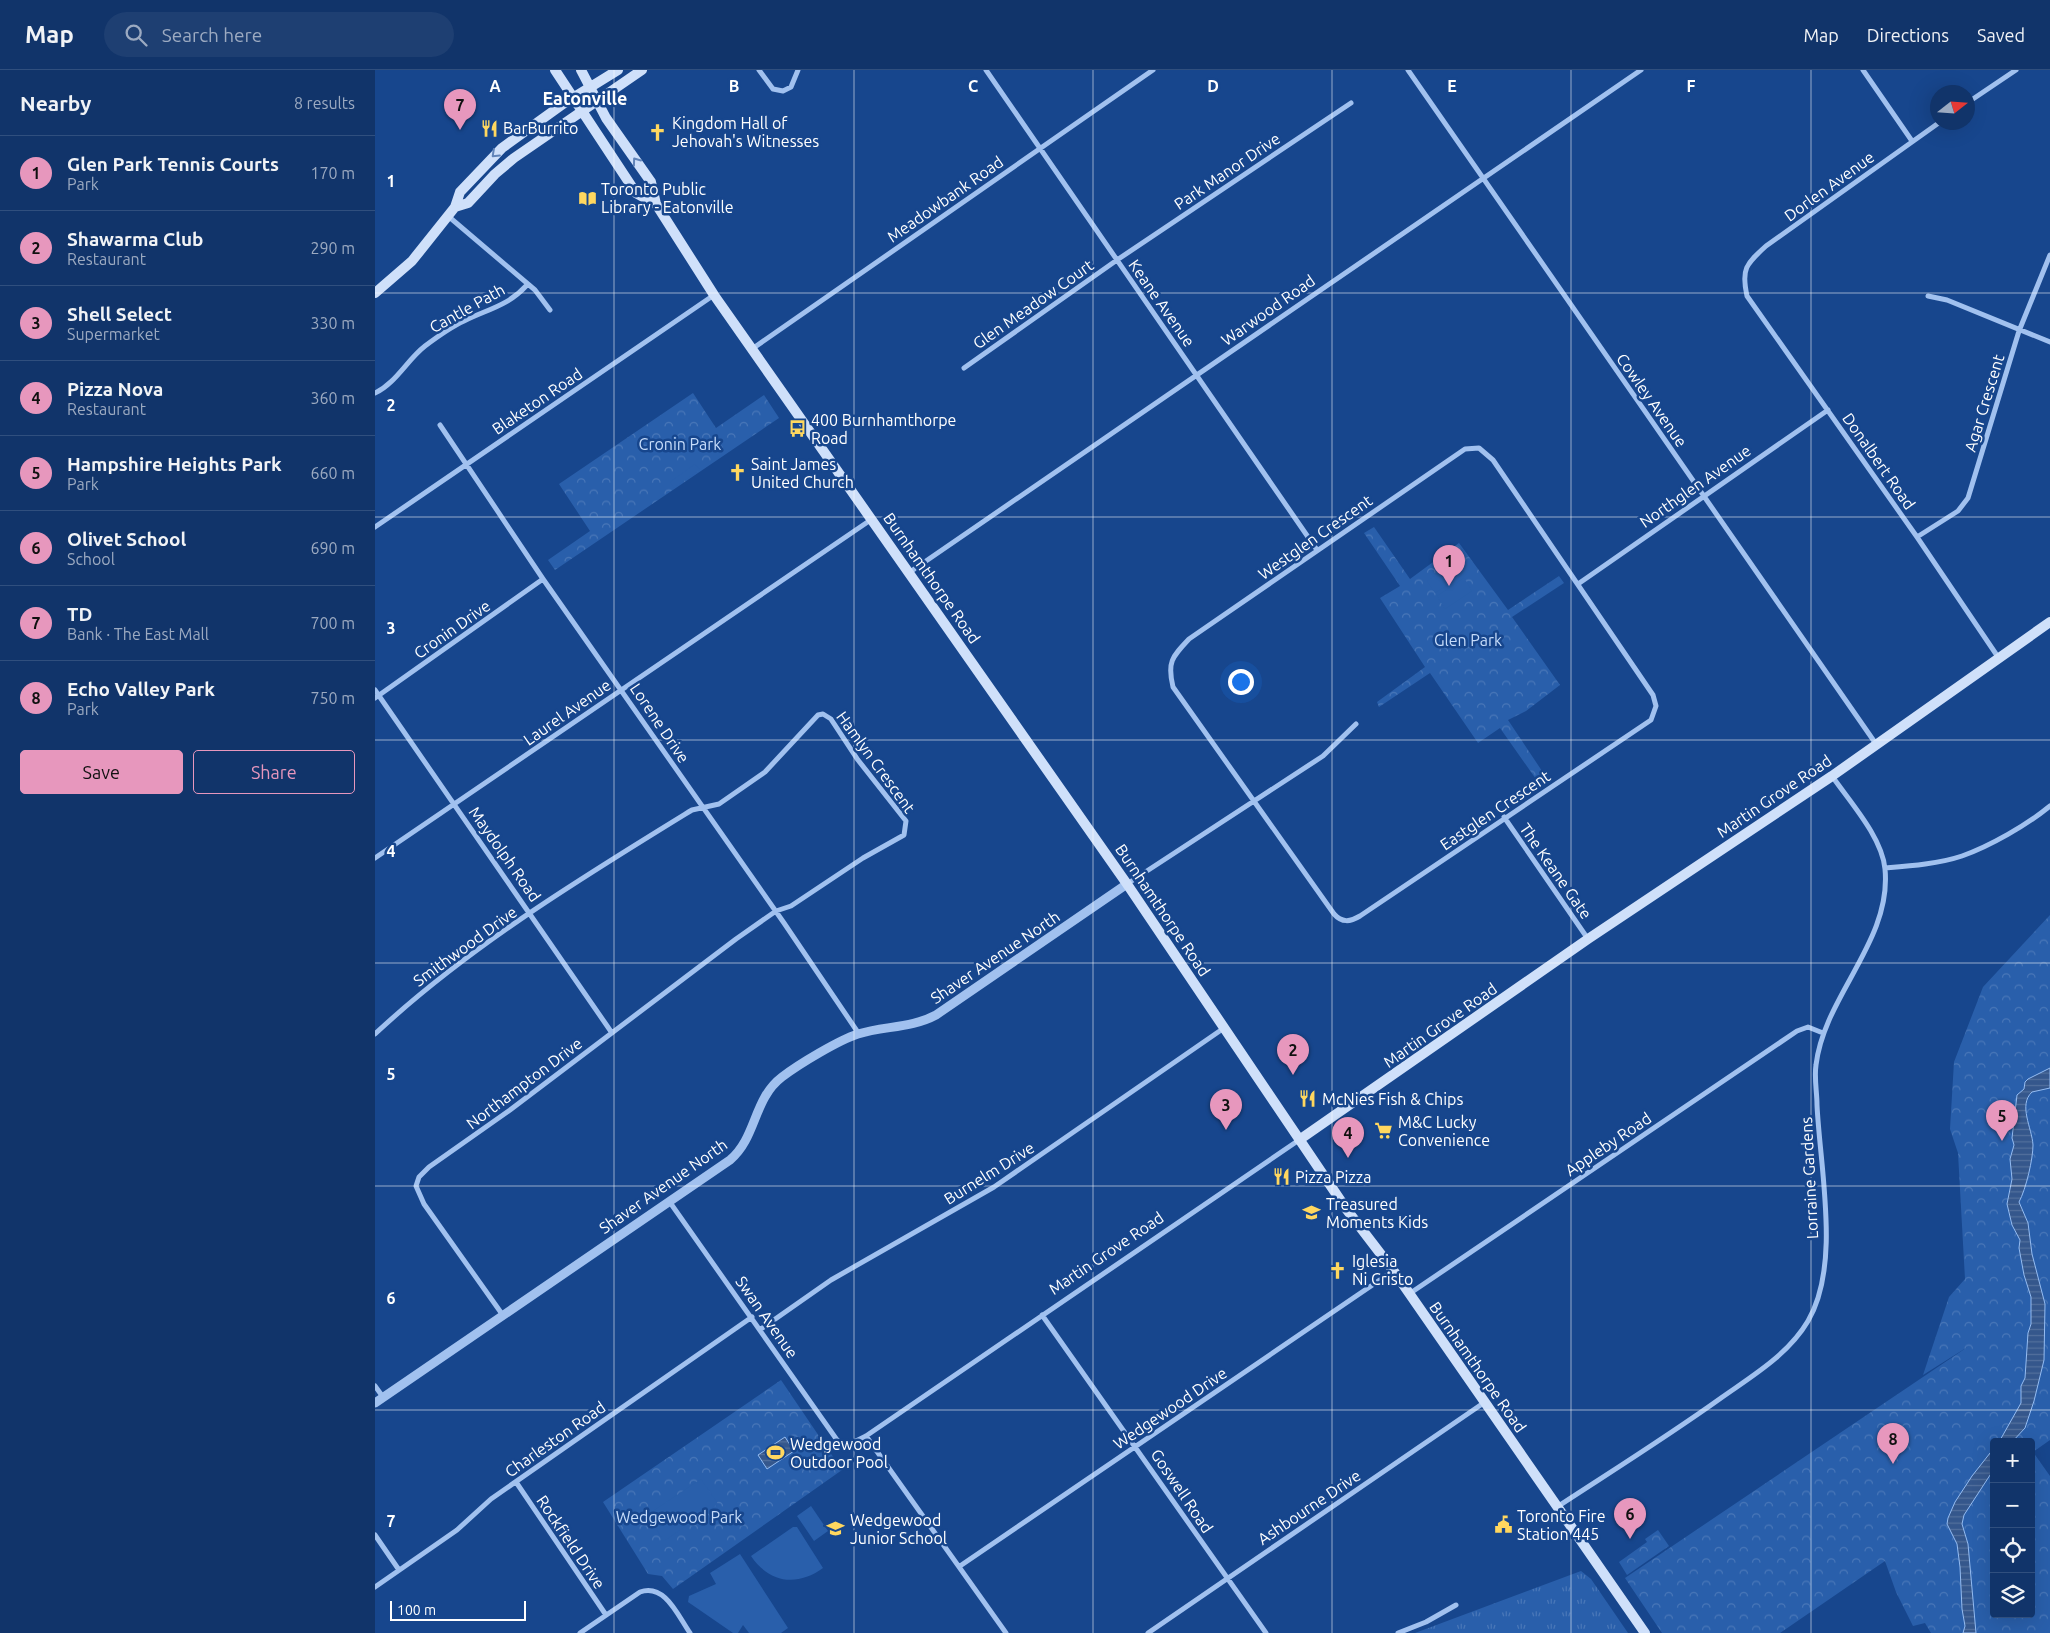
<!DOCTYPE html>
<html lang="en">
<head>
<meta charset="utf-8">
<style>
  :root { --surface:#11346a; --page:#1e3f72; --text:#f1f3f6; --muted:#9caac1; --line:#304f7e; --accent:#e797bd }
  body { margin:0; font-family:Ubuntu,sans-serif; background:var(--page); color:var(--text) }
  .controls { position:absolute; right:15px; bottom:15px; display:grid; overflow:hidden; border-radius:5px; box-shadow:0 5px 20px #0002 }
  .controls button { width:45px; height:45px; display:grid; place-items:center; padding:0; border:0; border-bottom:1px solid var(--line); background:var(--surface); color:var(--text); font:25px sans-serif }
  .compass { position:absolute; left:1555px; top:15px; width:45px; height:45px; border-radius:50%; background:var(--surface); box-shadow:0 5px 20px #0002; rotate:73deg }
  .scale { position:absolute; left:15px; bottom:12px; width:136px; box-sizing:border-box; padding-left:5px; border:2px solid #fff; border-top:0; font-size:14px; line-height:18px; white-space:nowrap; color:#fff; -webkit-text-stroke:4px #17468d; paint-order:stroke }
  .you { position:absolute; left:865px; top:611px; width:18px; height:18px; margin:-12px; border:4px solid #fff; border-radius:50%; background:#1a73e8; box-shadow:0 0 0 8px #1a73e833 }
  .badge { display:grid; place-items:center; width:32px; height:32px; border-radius:50%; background:var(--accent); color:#111; font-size:16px; font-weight:700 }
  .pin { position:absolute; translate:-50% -41px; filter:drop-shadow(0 1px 2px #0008) }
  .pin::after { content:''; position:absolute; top:26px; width:18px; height:15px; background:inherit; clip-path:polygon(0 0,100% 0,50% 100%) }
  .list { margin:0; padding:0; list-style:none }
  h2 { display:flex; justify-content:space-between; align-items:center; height:65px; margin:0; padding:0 20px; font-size:21px }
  h2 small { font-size:16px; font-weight:400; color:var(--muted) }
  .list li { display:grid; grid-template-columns:32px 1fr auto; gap:15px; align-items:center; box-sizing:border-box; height:75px; padding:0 20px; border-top:1px solid var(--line) }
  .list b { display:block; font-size:19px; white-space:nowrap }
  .list p { margin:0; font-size:16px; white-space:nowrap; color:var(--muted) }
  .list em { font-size:16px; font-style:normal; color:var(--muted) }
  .actions { display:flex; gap:10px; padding:15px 20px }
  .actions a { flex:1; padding:11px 0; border:1px solid var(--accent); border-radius:5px; text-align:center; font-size:18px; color:var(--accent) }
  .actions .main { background:var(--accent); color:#111 }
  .icon { flex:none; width:28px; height:28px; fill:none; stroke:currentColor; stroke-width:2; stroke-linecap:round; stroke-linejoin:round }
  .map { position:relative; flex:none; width:1675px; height:1563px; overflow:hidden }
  header { display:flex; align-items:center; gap:30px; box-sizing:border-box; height:70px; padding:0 25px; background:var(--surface); border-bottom:1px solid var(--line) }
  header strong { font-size:24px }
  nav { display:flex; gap:28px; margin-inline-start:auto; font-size:18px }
  .search { width:350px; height:45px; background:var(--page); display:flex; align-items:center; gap:12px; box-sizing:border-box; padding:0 18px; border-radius:28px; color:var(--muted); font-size:19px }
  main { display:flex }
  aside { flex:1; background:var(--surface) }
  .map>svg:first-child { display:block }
</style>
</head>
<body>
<header>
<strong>Map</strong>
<div class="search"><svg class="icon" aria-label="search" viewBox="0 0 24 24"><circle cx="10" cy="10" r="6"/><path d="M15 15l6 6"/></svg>Search here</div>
<nav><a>Map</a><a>Directions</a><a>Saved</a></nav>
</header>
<main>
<aside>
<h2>Nearby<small>8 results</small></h2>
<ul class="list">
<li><span class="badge">1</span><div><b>Glen Park Tennis Courts</b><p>Park</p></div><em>170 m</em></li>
<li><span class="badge">2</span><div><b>Shawarma Club</b><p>Restaurant</p></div><em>290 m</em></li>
<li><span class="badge">3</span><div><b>Shell Select</b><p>Supermarket</p></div><em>330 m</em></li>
<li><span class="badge">4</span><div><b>Pizza Nova</b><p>Restaurant</p></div><em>360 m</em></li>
<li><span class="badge">5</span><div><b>Hampshire Heights Park</b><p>Park</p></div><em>660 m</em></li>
<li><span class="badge">6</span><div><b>Olivet School</b><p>School</p></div><em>690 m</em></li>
<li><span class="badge">7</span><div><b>TD</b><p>Bank · The East Mall</p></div><em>700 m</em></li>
<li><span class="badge">8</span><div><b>Echo Valley Park</b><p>Park</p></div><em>750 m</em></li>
</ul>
<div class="actions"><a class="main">Save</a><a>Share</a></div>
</aside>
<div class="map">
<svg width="1675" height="1563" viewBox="0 0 1675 1563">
  <defs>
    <pattern id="grass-tufts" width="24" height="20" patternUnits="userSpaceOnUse" patternTransform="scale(1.25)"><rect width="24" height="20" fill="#295fab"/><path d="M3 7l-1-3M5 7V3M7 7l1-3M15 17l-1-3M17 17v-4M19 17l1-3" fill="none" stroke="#4977b8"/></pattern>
    <pattern id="park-crowns" width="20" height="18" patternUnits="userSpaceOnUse" patternTransform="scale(1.25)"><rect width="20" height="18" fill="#295fab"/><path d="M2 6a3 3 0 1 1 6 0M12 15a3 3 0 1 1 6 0" fill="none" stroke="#4977b8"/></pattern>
    <pattern id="water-rules" width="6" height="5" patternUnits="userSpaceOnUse" patternTransform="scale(1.25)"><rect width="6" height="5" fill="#35578c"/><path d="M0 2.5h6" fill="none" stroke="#53709d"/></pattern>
  </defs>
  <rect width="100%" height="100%" fill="#17468d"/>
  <!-- grass -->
  <path fill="url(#grass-tufts)" d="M1206 1501 1216 1509 1253 1563H1040Z"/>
  <!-- park -->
  <path fill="url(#park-crowns)" fill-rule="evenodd" d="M318 323 341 358 389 325 404 348 180 500 173 490 215 461 184 414Z
    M999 457 1035 509 1084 473 1133 540 1184 506 1189 513 1137 547 1185 615 1151 641 1133 650 1171 707 1163 712 1125 658 1103 673 1055 603 1004 637 1002 632 1050 597 1005 528 1025 516 989 463Z
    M1675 845V1370L1658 1382 1675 1406V1563H1556L1550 1553 1538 1556 1521 1522 1510 1491 1405 1563H1287L1250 1508 1594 1276 1548 1305 1574 1227 1590 1209 1583 1083 1575 1059 1579 992 1608 917ZM1619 1372H1656V1544H1619Z
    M406 1310 467 1400 298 1519 287 1506 273 1504 228 1432Z
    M1283 1460 1294 1476 1252 1505 1244 1492 1272 1472 1270 1469Z"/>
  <!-- garden -->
  <path fill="#295fab" d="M320 394 325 400 299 418 295 412Z
    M1078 493 1087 505 1060 523 1052 511Z
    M1089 508 1097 521 1070 539 1062 526Z
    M326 1409 343 1434 289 1471 272 1445Z
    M436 1436 453 1461 439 1471 422 1446Z
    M418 1457H422L448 1498C422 1517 394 1513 376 1486Z
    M365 1484 413 1558 406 1563H374L368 1555 363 1563H358L313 1532 314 1526 341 1514 335 1503Z"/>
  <!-- water -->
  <path fill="url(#water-rules)" stroke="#94bcf2" d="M1675 998V1018L1657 1022C1643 1035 1657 1058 1658 1075 1658 1089 1651 1119 1644 1132L1653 1153 1657 1184 1670 1234 1669 1290 1659 1331 1650 1358 1637 1372H1624L1646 1333V1316L1650 1308 1653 1263 1656 1254V1227L1649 1205 1644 1178 1645 1170 1637 1155 1632 1134 1637 1109 1635 1089 1639 1075 1637 1068 1642 1025 1649 1019 1650 1012 1653 1009Z
    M410 1367 419 1381 392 1399 383 1385Z
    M1619 1378V1399L1589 1445 1587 1454 1593 1474 1601 1563H1588L1590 1556 1587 1539 1585 1497 1582 1474 1572 1454 1573 1448 1580 1432 1597 1406Z"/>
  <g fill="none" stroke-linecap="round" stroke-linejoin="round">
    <!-- minor -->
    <path stroke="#a1c1ef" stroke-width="5" d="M384 0 398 19 408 21 416 17 423 0
      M611 0 942 480
      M1033 0 1501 674
      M1488 0 1537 71
      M1592 33 1641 0
      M1565 52 1391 176C1371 194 1366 199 1372 226L1542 467 1623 587
      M73 146 160 220 175 240
      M1553 226 1572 230 1675 272
      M377 279 778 0
      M589 298 742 190 976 33
      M0 323C21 313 32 290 50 276 62 267 76 257 89 251 113 239 133 236 152 215
      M65 355 168 509 409 853 484 964
      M1104 378 1118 390 1278 625 1281 636 1276 650 985 846C975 852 967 853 959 844L798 617C792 592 797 587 814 569L1090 379Z
      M0 457 339 225
      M1542 467 1583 441 1593 428 1644 261 1675 185
      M535 502 1266 0
      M1203 514 1453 340
      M0 620 237 963
      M0 628 168 509
      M1129 747 1213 869
      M0 788 497 449
      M1510 798C1535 796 1563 794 1587 786 1615 776 1652 755 1675 736
      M752 814 948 686 981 654
      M0 964C93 877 208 807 317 740L344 734 390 702 443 645 448 644 456 649 483 690 531 751 529 765 488 788 416 836 401 841 361 869 135 1040 54 1097 44 1107 41 1116 49 1134 127 1244
      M294 1131 462 1370 471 1376 491 1366 924 1070
      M1034 1224 1422 961 1433 957 1448 963
      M667 1245 891 1563
      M386 1259 456 1210 619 1117 849 958
      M0 1316 8 1327
      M491 1366 631 1563
      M141 1412 231 1545
      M1182 1437C1237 1401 1293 1366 1346 1328 1377 1306 1413 1285 1433 1251 1466 1195 1445 1099 1442 1035 1442 1022 1439 1008 1441 995 1449 926 1517 871 1510 799 1507 767 1475 732 1457 706
      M0 1465 24 1500
      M585 1496 1018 1201
      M0 1517 82 1460 116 1429 377 1247
      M205 1563 265 1522C290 1513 303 1546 315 1563
      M773 1563 1110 1332
      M1023 1563 1051 1552 1081 1535"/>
    <!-- tertiary -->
    <path stroke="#a1c1ef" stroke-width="9" d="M0 1333 355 1090C382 1067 378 1029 407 1007 424 994 464 970 483 964 509 956 537 958 561 945L752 814"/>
    <!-- secondary -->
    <path stroke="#cfe0fa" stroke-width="10" d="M180 0 261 123 281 134
      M206 0 231 48 276 112 281 134 339 225 752 814 972 1140 1018 1200 1270 1563
      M80 137 93 133 120 104 139 88 267 0
      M0 223 37 191 80 137 85 122 127 78 188 34 243 0
      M924 1070 1213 869 1457 706 1675 552"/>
  </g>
  <!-- one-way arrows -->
  <defs><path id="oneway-chevron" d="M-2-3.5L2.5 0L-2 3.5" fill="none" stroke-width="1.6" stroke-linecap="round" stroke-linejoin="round" transform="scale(1.25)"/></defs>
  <g stroke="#6184b9">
    <use href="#oneway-chevron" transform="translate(120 84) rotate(137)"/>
    <use href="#oneway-chevron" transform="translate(261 91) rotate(-126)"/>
  </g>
  <!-- grid -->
  <path fill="none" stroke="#fff" stroke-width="1" stroke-opacity="0.55" d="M239 0V1563M479 0V1563M718 0V1563M957 0V1563M1196 0V1563M1436 0V1563M0 223H1675M0 447H1675M0 670H1675M0 893H1675M0 1116H1675M0 1340H1675"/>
  <!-- icons -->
  <defs>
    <symbol id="restaurant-bare" viewBox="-9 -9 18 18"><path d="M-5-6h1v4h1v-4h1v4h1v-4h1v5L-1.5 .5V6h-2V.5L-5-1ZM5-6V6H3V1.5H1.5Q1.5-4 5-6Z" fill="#ffd75f" stroke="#17468d" stroke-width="2.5" paint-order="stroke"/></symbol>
    <symbol id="church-bare" viewBox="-9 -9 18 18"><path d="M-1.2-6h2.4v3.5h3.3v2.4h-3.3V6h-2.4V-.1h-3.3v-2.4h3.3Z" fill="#ffd75f" stroke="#17468d" stroke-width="2.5" paint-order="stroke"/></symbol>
    <symbol id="library-bare" viewBox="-9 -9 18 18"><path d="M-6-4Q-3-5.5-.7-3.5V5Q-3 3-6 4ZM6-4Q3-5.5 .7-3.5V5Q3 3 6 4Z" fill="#ffd75f" stroke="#17468d" stroke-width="2.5" paint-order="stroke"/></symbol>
    <symbol id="bus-bare" viewBox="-9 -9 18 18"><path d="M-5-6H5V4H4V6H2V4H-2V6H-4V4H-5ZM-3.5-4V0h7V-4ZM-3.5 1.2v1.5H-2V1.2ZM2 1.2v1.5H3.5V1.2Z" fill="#ffd75f" stroke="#17468d" stroke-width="2.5" paint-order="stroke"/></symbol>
    <symbol id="supermarket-bare" viewBox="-9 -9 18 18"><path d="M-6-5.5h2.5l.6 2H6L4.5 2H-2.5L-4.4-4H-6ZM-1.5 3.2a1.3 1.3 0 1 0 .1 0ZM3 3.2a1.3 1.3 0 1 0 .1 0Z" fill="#ffd75f" stroke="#17468d" stroke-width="2.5" paint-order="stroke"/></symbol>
    <symbol id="school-bare" viewBox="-9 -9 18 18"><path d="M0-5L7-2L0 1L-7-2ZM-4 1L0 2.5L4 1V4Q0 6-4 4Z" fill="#ffd75f" stroke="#17468d" stroke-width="2.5" paint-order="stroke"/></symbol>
    <symbol id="stadium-bare" viewBox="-9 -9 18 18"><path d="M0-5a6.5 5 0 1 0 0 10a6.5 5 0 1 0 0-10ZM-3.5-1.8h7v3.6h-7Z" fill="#ffd75f" stroke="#17468d" stroke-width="2.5" paint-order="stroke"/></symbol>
    <symbol id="civic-bare" viewBox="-9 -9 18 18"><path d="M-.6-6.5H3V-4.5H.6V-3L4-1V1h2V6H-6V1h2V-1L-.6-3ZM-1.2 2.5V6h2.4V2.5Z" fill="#ffd75f" stroke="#17468d" stroke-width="2.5" paint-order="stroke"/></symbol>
  </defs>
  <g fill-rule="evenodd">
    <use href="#restaurant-bare" x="102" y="46" width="25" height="25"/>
    <use href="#church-bare" x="270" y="50" width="25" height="25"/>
    <use href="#library-bare" x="200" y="116" width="25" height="25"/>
    <use href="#bus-bare" x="410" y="346" width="25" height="25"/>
    <use href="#church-bare" x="350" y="390" width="25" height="25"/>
    <use href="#restaurant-bare" x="920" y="1016" width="25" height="25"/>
    <use href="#supermarket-bare" x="996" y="1048" width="25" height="25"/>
    <use href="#restaurant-bare" x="894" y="1094" width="25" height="25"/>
    <use href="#school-bare" x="924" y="1130" width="25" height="25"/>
    <use href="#church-bare" x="950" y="1188" width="25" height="25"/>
    <use href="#stadium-bare" x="388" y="1370" width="25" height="25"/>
    <use href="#civic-bare" x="1116" y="1442" width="25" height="25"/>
    <use href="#school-bare" x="448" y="1446" width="25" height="25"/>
  </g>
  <g text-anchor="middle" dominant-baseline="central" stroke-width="5" stroke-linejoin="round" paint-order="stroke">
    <!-- poi labels -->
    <g font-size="16" fill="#fff" stroke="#17468d" text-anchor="start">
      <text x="297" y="53">Kingdom Hall of<tspan x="297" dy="18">Jehovah's Witnesses</tspan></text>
      <text x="128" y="58">BarBurrito</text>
      <text x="226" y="119">Toronto Public<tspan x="226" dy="18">Library - Eatonville</tspan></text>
      <text x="436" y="350">400 Burnhamthorpe<tspan x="436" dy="18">Road</tspan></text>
      <text x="376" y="394">Saint James<tspan x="376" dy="18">United Church</tspan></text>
      <text x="947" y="1029">McNies Fish &amp; Chips</text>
      <text x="1023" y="1052">M&amp;C Lucky<tspan x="1023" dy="18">Convenience</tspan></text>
      <text x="920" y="1107">Pizza Pizza</text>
      <text x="951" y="1134">Treasured<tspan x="951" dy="18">Moments Kids</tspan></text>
      <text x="977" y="1191">Iglesia<tspan x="977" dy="18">Ni Cristo</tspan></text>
      <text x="415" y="1374">Wedgewood<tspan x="415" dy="18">Outdoor Pool</tspan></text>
      <text x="1142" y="1446">Toronto Fire<tspan x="1142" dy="18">Station 445</tspan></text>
      <text x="475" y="1450">Wedgewood<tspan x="475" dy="18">Junior School</tspan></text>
    </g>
    <!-- street labels -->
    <g font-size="16" fill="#fff" stroke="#17468d">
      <text transform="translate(852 101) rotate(-34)">Park Manor Drive</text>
      <text transform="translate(1454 116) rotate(-36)">Dorlen Avenue</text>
      <text transform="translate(570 129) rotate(-35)">Meadowbank Road</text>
      <text transform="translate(787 233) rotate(55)">Keane Avenue</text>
      <text transform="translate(658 234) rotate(-35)">Glen Meadow Court</text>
      <text transform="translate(92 238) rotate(-29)">Cantle Path</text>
      <text transform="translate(893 240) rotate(-35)">Warwood Road</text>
      <text transform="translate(1277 330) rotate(55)">Cowley Avenue</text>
      <text transform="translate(162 331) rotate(-34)">Blaketon Road</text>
      <text transform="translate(1609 333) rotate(-73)">Agar Crescent</text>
      <text transform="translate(1504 391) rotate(55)">Donalbert Road</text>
      <text transform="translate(1320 416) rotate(-35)">Northglen Avenue</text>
      <text transform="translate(940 467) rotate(-35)">Westglen Crescent</text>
      <text transform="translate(557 508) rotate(55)">Burnhamthorpe Road</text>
      <text transform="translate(77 559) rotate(-35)">Cronin Drive</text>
      <text transform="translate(192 642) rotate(-35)">Laurel Avenue</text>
      <text transform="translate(285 653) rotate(56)">Lorene Drive</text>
      <text transform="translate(501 692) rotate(54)">Hamlyn Crescent</text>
      <text transform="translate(1399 726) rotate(-34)">Martin Grove Road</text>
      <text transform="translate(1120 740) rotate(-34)">Eastglen Crescent</text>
      <text transform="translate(130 784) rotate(55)">Maydolph Road</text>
      <text transform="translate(1181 801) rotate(55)">The Keane Gate</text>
      <text transform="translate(788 840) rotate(56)">Burnhamthorpe Road</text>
      <text transform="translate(90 876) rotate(-36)">Smithwood Drive</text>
      <text transform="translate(620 887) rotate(-34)">Shaver Avenue North</text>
      <text transform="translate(1065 955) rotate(-35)">Martin Grove Road</text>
      <text transform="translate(149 1013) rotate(-37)">Northampton Drive</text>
      <text transform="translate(1233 1074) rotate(-34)">Appleby Road</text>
      <text transform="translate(614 1103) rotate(-32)">Burnelm Drive</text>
      <text transform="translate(1434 1108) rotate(-93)">Lorraine Gardens</text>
      <text transform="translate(288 1116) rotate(-35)">Shaver Avenue North</text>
      <text transform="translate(731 1183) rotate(-34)">Martin Grove Road</text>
      <text transform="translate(392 1247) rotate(55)">Swan Avenue</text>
      <text transform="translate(1103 1297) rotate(55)">Burnhamthorpe Road</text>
      <text transform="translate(795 1338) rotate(-34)">Wedgewood Drive</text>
      <text transform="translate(180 1369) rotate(-35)">Charleston Road</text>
      <text transform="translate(807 1421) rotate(56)">Goswell Road</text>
      <text transform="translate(934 1437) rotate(-34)">Ashbourne Drive</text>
      <text transform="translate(196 1472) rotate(56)">Rockfield Drive</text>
    </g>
    <!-- park labels -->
    <g font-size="16" fill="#c7ddfb" stroke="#17468d">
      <text x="305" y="374">Cronin Park</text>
      <text x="1093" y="570">Glen Park</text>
      <text x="304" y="1447">Wedgewood Park</text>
    </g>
    <!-- neighbourhood labels -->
    <g font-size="18" font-weight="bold" fill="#fff" stroke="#17468d">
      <text x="210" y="28">Eatonville</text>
    </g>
  </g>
  <g font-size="16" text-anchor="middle" font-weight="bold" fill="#fff" stroke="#17468d" stroke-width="5" stroke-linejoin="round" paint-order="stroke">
    <text x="120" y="22">A</text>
    <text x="359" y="22">B</text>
    <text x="598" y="22">C</text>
    <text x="838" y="22">D</text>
    <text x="1077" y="22">E</text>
    <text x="1316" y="22">F</text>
    <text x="16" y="117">1</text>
    <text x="16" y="341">2</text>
    <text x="16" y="564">3</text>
    <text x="16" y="787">4</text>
    <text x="16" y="1010">5</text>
    <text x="16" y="1234">6</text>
    <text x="16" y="1457">7</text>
  </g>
</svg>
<div class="controls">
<button>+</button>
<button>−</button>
<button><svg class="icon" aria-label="locate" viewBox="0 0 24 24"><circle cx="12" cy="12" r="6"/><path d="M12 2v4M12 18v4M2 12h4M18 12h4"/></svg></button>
<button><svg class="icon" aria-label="layers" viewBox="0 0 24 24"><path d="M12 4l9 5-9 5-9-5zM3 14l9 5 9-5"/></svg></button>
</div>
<svg class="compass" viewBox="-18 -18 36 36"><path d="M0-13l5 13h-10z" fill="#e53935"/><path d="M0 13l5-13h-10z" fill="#9caac1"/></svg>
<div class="scale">100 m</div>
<div class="you"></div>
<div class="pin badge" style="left:1074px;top:516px">1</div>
<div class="pin badge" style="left:918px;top:1005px">2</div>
<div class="pin badge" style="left:851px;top:1060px">3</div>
<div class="pin badge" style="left:973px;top:1088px">4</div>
<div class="pin badge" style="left:1627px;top:1071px">5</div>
<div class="pin badge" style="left:1255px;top:1469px">6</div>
<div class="pin badge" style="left:85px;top:60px">7</div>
<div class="pin badge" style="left:1518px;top:1394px">8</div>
</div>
</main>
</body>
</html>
